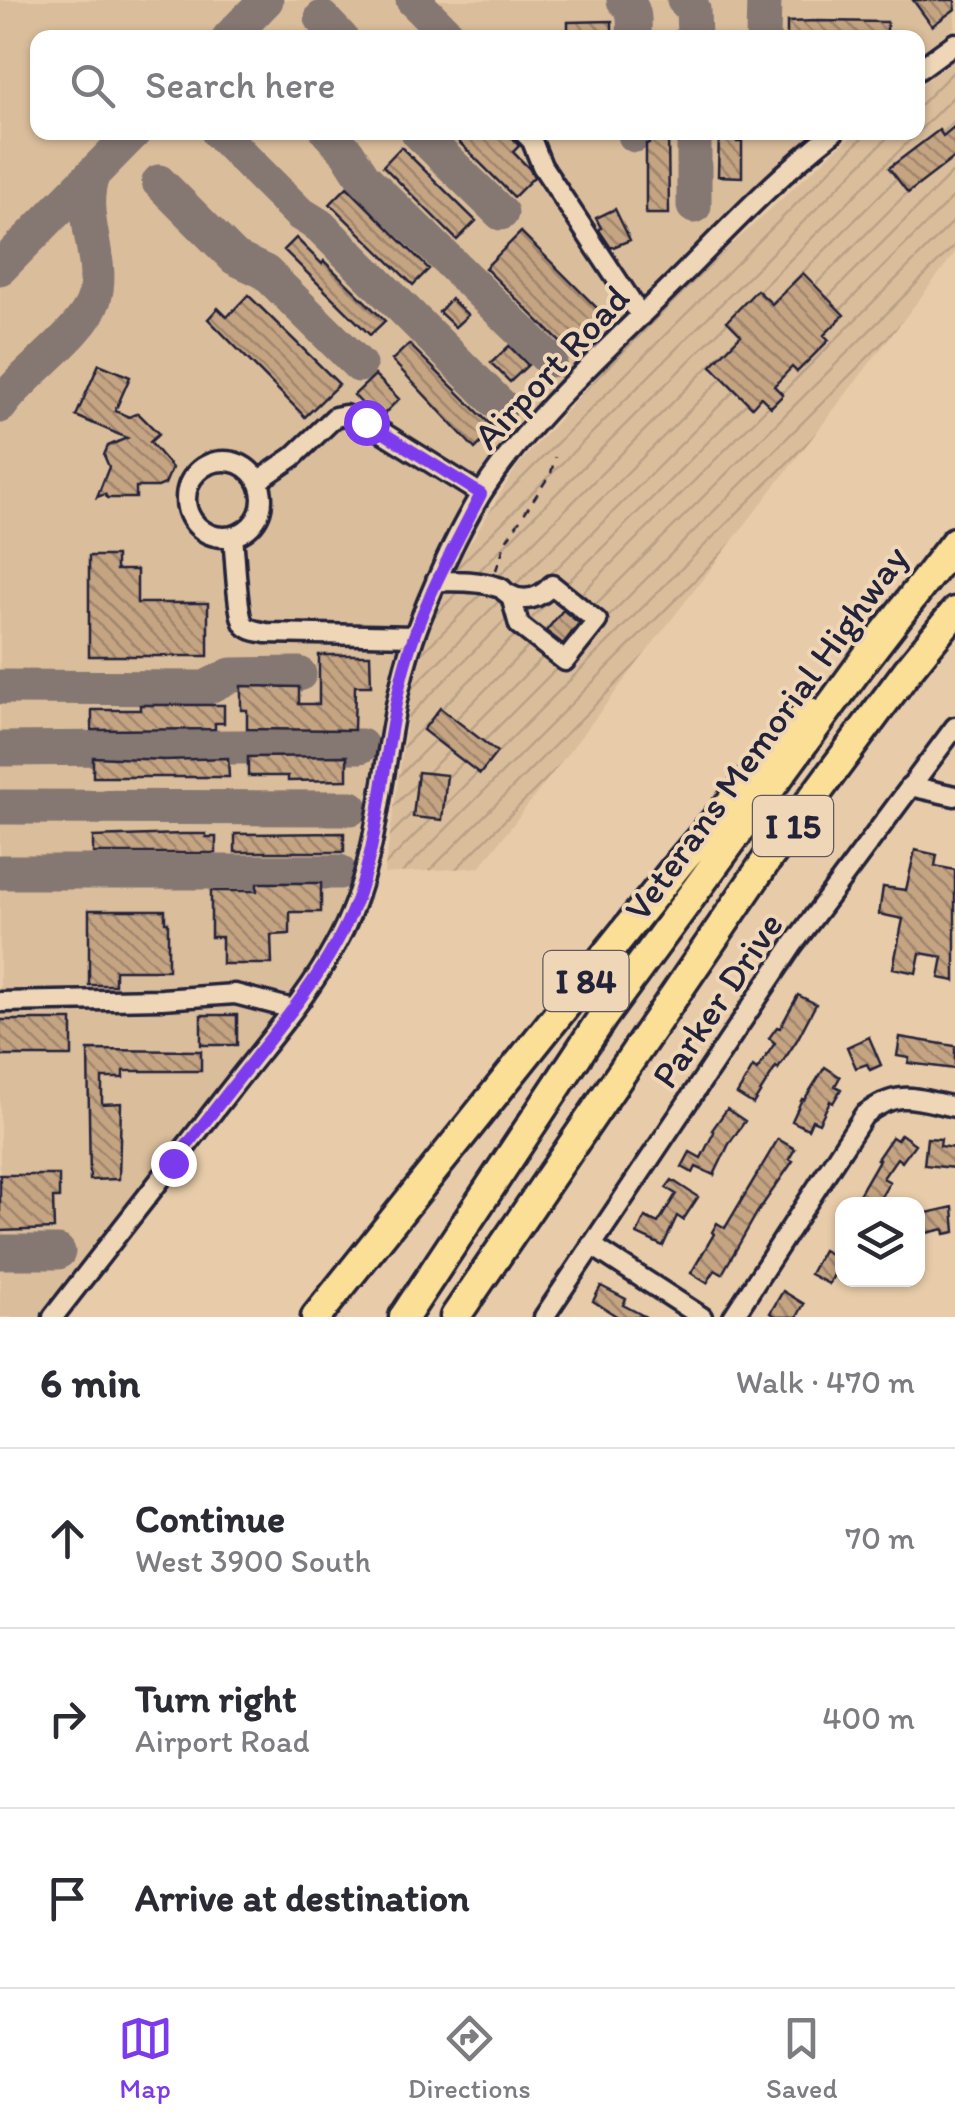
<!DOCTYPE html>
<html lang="en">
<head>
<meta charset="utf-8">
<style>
  :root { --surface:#fff; --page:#f7f7f7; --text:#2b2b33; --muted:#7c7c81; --line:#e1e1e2; --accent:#7c3aed }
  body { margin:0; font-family:Itim,sans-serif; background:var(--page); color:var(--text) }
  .controls { position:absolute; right:30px; bottom:30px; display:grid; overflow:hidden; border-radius:20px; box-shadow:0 2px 8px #0004 }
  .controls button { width:90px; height:90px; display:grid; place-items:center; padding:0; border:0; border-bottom:2px solid var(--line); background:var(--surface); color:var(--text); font:50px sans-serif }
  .stop { position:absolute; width:30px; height:30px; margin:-22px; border:8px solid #7c3aed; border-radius:50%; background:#fff }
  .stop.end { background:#7c3aed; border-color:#fff; box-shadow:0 2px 10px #0008 }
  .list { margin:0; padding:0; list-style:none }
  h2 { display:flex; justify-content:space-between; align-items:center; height:130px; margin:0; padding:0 40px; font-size:42px }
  h2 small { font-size:32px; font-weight:400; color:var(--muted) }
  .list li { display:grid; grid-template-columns:65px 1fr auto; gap:30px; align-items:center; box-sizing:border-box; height:180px; padding:0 40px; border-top:2px solid var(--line) }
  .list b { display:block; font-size:38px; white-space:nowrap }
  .list p { margin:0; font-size:32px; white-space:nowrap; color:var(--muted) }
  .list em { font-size:32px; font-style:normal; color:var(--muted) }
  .icon { flex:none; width:55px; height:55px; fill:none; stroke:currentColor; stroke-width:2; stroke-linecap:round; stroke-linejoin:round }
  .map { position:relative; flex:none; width:955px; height:1317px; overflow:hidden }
  .search { position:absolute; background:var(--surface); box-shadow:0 2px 8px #0004; left:30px; right:30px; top:30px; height:110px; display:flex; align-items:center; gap:25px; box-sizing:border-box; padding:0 35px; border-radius:20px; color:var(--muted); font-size:38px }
  .sheet { height:670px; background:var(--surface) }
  nav { display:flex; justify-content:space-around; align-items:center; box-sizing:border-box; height:140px; border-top:2px solid var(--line); background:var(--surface); font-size:28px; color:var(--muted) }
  nav a { display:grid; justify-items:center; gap:5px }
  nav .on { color:var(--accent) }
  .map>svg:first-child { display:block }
</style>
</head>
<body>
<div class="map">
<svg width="955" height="1317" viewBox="0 0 955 1317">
  <defs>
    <pattern id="industrial-furrows" width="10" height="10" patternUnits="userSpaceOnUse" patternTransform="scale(2.5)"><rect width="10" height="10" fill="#dabd9b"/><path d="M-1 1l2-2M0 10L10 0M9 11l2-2" fill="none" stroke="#bba286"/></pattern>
    <pattern id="building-back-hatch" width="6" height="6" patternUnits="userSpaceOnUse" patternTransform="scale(2.5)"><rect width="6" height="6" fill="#c5a482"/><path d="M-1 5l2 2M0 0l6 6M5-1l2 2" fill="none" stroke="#a0856c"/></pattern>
  </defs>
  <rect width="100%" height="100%" fill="#e8cca9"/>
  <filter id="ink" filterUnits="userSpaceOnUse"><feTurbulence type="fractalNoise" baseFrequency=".01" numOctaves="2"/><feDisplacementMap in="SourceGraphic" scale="20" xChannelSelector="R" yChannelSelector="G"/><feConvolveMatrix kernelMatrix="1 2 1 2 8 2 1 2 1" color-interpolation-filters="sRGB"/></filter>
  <g filter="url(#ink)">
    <!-- built -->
    <path fill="#dabd9b" d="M0 0H955V27L918 54V38H38V132L813 133 744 195 549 391 491 462 443 541 406 629 387 695 366 831 352 886 334 930 314 965 244 1060 42 1317H0Z"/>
    <!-- industrial -->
    <path fill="url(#industrial-furrows)" d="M955 59V253L480 867 384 874 412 689 433 616 455 568 518 465 642 327 836 149 858 133 918 132V87Z"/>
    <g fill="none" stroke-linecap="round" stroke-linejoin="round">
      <!-- taxiway -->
      <path stroke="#857772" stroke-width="35" d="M413 0 451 38
        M624 0C637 9 634 23 634 38
        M684 0 693 9 694 38
        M322 18 341 38
        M229 38 266 0
        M763 38 764 0
        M218 132 299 213 320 226 501 406
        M328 132 347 152 363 177 550 360
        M418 132 501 213
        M635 132V135
        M159 182 235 258 265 272 359 365
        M694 206V132
        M0 268 134 132
        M0 406C22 373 83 334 94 299 106 259 76 214 93 174
        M0 687 205 688 231 675 299 674
        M0 749 361 746
        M0 807 351 808
        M0 872H339
        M0 1252H58"/>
    </g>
    <!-- building -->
    <path fill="url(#building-back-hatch)" stroke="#22223b" stroke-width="2.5" d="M913 0H955V9L932 26Z
      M612 21V38H568V22Z
      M817 21 887 22V38H787V22Z
      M955 126V157L908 193 889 168 939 130 943 136Z
      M449 132H507L519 146 513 152 529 168 534 177 514 197Z
      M649 132H668L669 214H646V144H649Z
      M719 132H737V142H742V177L718 176Z
      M401 147 476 221 457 240 383 166Z
      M347 187 429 269 413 285 330 204Z
      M615 209 630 240 611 248 599 230 601 228 596 218Z
      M521 232 602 313 566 348 485 268Z
      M296 238 322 264 324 261 385 321 370 335 284 250Z
      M803 273 844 315 824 335 829 340 797 372 792 367 774 386 783 395 771 407 761 397 752 407 711 366 741 335 727 321 757 290 772 304Z
      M248 295 339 384 305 417 208 319 218 308 227 317Z
      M451 299 468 315 455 327 439 312Z
      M409 344 495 429 475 449 392 360Z
      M509 346 528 365 510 382 491 363Z
      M99 364 130 377 115 411 129 417 138 413 159 434 150 442 172 468 165 484 158 487H136V498H107L105 494 97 497 109 467 104 455 108 446 127 438 76 416Z
      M375 375 399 399 381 417 368 410 354 395Z
      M89 556H116V570H137V603H208V656H89Z
      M563 610 579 623 563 644 546 631Z
      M319 655H370L371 686H355L354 730 247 729V710H241V686L299 687V704H319Z
      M140 705H224V723H215V729L92 730V710H140Z
      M440 708 497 752 480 774 423 730Z
      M347 756V780L288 781V776H248V757Z
      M93 757 165 760 228 758 229 777H93Z
      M418 772 447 775 442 820 413 817Z
      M344 833V852H235V834Z
      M182 834H206V837H216V853H93V837Z
      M915 850 937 855 935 866 955 870V981L939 978 943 957 920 953 916 973 893 968 903 919 879 914 883 887 906 890Z
      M257 883H321V912H290V934L271 935 272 964H222V937H211V891H257Z
      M89 910H165V922H168V970H115V985H89Z
      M798 995 816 1004 797 1040 778 1069 776 1067 753 1104 737 1094 753 1067 757 1070 775 1043 769 1038 777 1027 780 1028Z
      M201 1015H237V1045H201Z
      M0 1020H72V1056H0Z
      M869 1037 881 1065 870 1070 867 1064 856 1068 847 1047Z
      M900 1037 955 1046V1069L908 1063 909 1058 897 1056Z
      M88 1050 201 1051V1071H123V1078H102V1104L121 1103 119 1179 90 1180Z
      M825 1067 840 1077 835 1086 841 1089 833 1103 830 1101 819 1123 812 1120 808 1129 792 1121 802 1099 804 1100Z
      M727 1109 745 1121 729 1144 714 1175 696 1167 693 1173 682 1167 690 1152 701 1158 714 1132 712 1130Z
      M901 1134 915 1144 902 1162 897 1158 883 1178 890 1182 877 1204H867L857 1198 879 1160 877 1159 892 1137 897 1140Z
      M927 1138 941 1139 940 1146 955 1148V1168L924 1165Z
      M778 1139 795 1149 789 1159 793 1161 757 1213 722 1274 715 1270 707 1283 691 1273 714 1234 712 1232 717 1223 725 1228Z
      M0 1175H59V1198H53L54 1229 0 1231Z
      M672 1180 698 1197 683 1220 677 1216 663 1246 637 1234 645 1217 658 1223 676 1194 666 1188Z
      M953 1207 955 1232 945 1234 944 1229 922 1234 918 1215Z
      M823 1250 842 1260 829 1284 810 1274Z
      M601 1286 626 1299 623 1305 646 1317H618L593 1301Z
      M783 1291 804 1304 797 1317H777L770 1313Z"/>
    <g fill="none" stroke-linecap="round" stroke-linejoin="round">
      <defs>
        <path id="minor" d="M918 70 955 43
          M523 132 532 141 542 166 641 316
          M186 499a38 38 0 1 1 76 0a38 38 0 1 1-76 0Z
          M258 481 293 457 335 417 345 415 366 422 481 494
          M233 536C235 552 237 615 244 624 249 631 258 631 266 633L414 636
          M436 581C454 582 477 580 494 586 506 589 499 588 508 594 525 604 540 598 552 585L597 621 565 661 519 625 511 596
          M910 786 955 796
          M0 1002 162 999 235 994 293 1009
          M591 1245 702 1317
          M53 1317C112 1241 171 1166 230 1090 266 1043 308 997 336 944 388 850 379 737 414 637 430 592 456 535 481 494 530 417 610 347 675 282 726 231 776 177 834 132
          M544 1317 792 946 955 727
          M733 1317 864 1115C899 1088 915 1099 955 1107"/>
        <path id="highway" d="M316 1317 681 861 808 712
          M404 1317 602 1018 867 656 955 542
          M455 1317 766 861 908 670 955 612"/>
      </defs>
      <!-- minor casing -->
      <use href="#minor" stroke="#22223b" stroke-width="25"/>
      <!-- highway casing -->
      <use href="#highway" stroke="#22223b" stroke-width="35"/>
      <!-- path -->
      <path stroke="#22223b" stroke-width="2.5" stroke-dasharray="8 8" stroke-linecap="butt" d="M496 570 506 541 551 473 555 457"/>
      <!-- minor -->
      <use href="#minor" stroke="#eed6b6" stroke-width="18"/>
      <!-- highway -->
      <use href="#highway" stroke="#fbdf96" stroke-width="28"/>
    </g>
  </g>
  <g fill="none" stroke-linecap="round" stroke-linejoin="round" filter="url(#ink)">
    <!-- route -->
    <path stroke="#7c3aed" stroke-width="12" d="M173 1163C201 1127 230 1090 258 1054 297 1005 338 953 359 893 383 821 384 742 404 668 420 607 452 551 481 494L366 422"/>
  </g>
  <g text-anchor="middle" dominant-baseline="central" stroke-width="8" stroke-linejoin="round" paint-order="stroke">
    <!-- shield labels -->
    <g fill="#eed6b6" stroke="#5f5860" stroke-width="2.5">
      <rect x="753" y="796" width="80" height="60" rx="8"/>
      <rect x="543.5" y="951" width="85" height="60" rx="8"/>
    </g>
    <g font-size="35" font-weight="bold" fill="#22223b">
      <text x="793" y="826">I 15</text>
      <text x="586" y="981">I 84</text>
    </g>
    <!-- street labels -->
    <g font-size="38" fill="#22223b" stroke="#eed6b6">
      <text transform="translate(551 367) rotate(-47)">Airport Road</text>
      <text transform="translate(766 733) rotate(-54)">Veterans Memorial Highway</text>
      <text transform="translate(717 1000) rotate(-56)">Parker Drive</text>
    </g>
  </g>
</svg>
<div class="controls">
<button><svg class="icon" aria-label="layers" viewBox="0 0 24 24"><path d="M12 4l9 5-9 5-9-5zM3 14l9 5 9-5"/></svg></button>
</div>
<div class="stop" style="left:366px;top:422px"></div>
<div class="stop end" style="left:173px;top:1163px"></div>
<div class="search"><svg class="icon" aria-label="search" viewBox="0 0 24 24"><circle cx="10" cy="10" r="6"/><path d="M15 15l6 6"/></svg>Search here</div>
</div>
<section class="sheet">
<h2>6 min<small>Walk · 470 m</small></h2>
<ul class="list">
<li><svg class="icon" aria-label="ahead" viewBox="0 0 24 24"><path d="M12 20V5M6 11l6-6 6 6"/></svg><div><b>Continue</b><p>West 3900 South</p></div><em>70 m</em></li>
<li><svg class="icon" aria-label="right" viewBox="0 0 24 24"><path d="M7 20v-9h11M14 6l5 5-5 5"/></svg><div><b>Turn right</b><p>Airport Road</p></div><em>400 m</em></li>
<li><svg class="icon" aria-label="arrive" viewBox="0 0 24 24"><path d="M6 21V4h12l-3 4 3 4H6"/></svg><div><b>Arrive at destination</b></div></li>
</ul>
</section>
<nav>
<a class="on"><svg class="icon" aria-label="map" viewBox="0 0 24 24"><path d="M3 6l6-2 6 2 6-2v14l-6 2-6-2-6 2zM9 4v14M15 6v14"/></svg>Map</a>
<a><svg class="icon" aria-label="directions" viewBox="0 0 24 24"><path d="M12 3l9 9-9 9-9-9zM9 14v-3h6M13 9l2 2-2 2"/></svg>Directions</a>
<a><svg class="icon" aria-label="saved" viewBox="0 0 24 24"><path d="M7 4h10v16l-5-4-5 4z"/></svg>Saved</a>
</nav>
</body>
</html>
